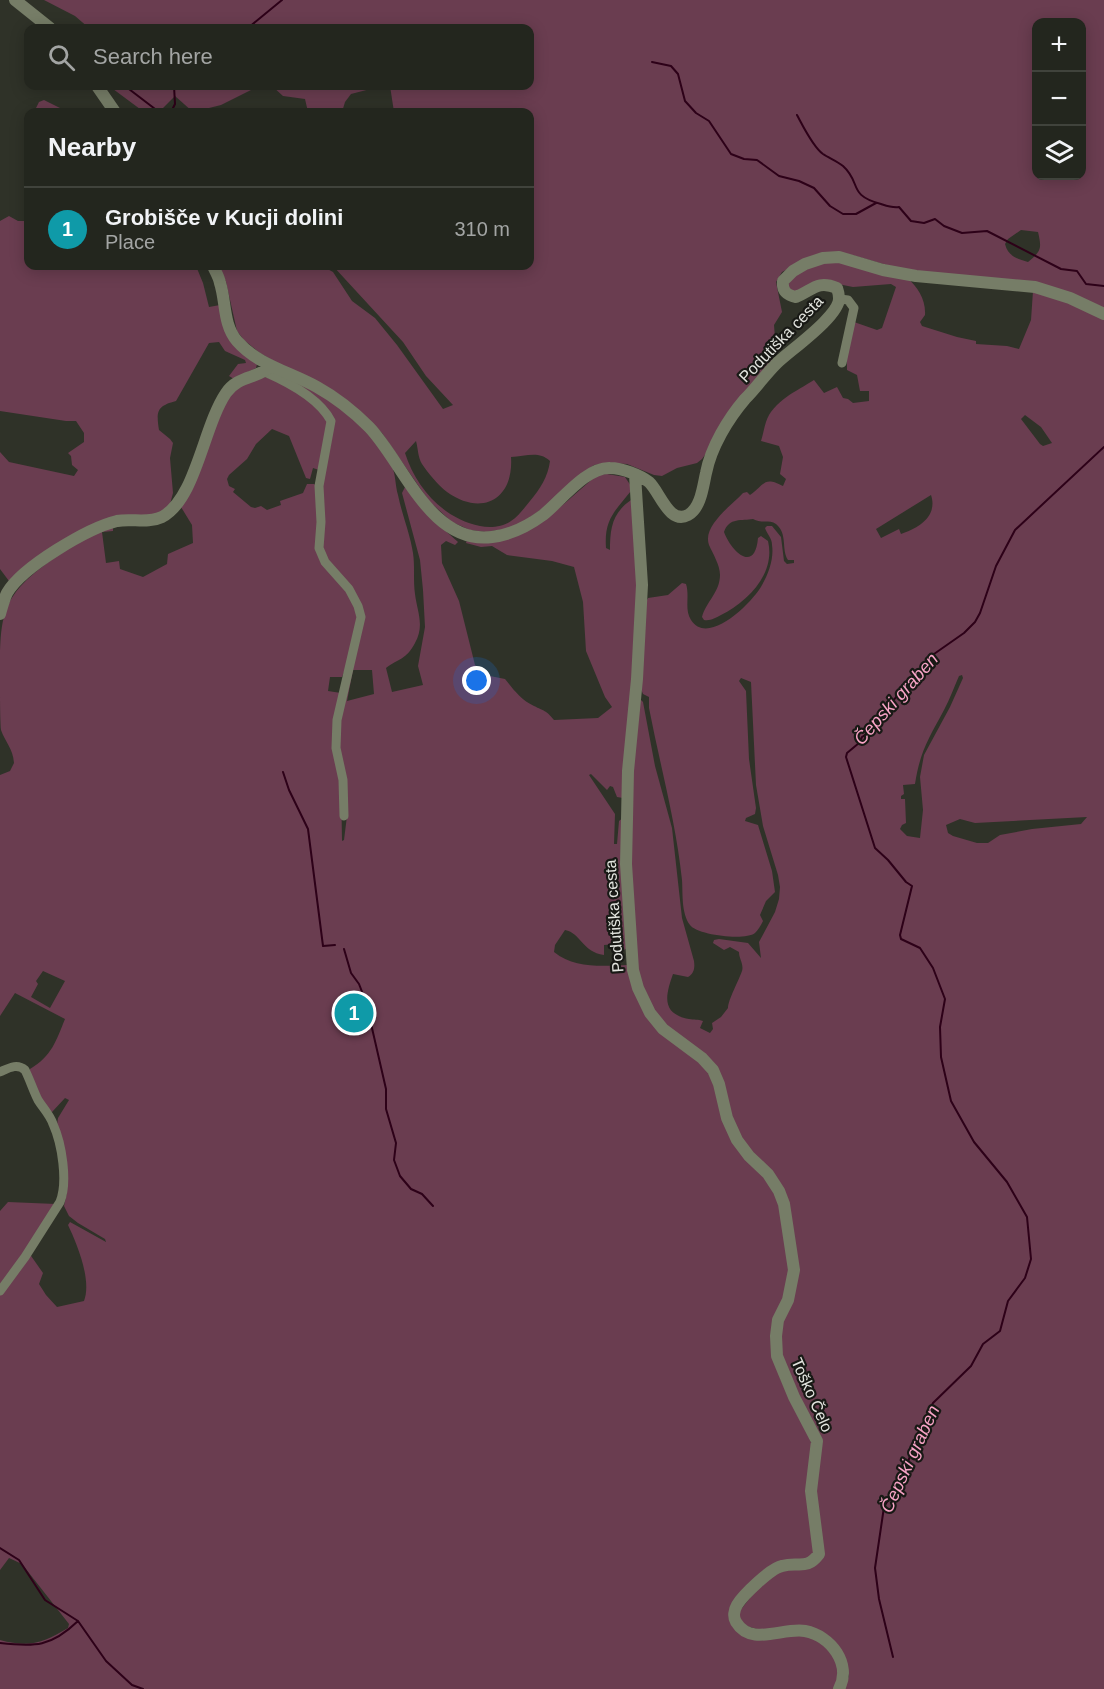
<!DOCTYPE html>
<html lang="en">
<head>
<meta charset="utf-8">
<style>
  :root { --surface:#23261e; --page:#2f322b; --text:#f1f3f6; --muted:#a3a5a4; --line:#40433c; --accent:#fd8ebe }
  body { margin:0; font-family:Helvetica,sans-serif; background:var(--page); color:var(--text) }
  .controls { position:absolute; right:18px; top:18px; display:grid; overflow:hidden; border-radius:12px; box-shadow:0 3px 15px #0003 }
  .controls button { width:54px; height:54px; display:grid; place-items:center; padding:0; border:0; border-bottom:2px solid var(--line); background:var(--surface); color:var(--text); font:30px sans-serif }
  .you { position:absolute; left:477px; top:681px; width:21px; height:21px; margin:-15px; border:4px solid #fff; border-radius:50%; background:#1a73e8; box-shadow:0 0 0 9px #1a73e833 }
  .badge { display:grid; place-items:center; width:39px; height:39px; border-radius:50%; background:var(--accent); color:#fff; font-size:20px; font-weight:700 }
  .pin { position:absolute; translate:-50% -50%; border:3px solid #fff; box-shadow:0 2px 6px #0006 }
  .list { margin:0; padding:0; list-style:none }
  h2 { display:flex; justify-content:space-between; align-items:center; height:78px; margin:0; padding:0 24px; font-size:26px }
  h2 small { font-size:20px; font-weight:400; color:var(--muted) }
  .list li { display:grid; grid-template-columns:39px 1fr auto; gap:18px; align-items:center; box-sizing:border-box; height:84px; padding:0 24px; border-top:2px solid var(--line) }
  .list b { display:block; font-size:22px; white-space:nowrap }
  .list p { margin:0; font-size:20px; white-space:nowrap; color:var(--muted) }
  .list em { font-size:20px; font-style:normal; color:var(--muted) }
  .icon { flex:none; width:33px; height:33px; fill:none; stroke:currentColor; stroke-width:2; stroke-linecap:round; stroke-linejoin:round }
  .map { position:relative; flex:none; width:1104px; height:1689px; overflow:hidden }
  .search { position:absolute; background:var(--surface); box-shadow:0 3px 15px #0003; left:24px; top:24px; width:510px; height:66px; display:flex; align-items:center; gap:15px; box-sizing:border-box; padding:0 21px; border-radius:12px; color:var(--muted); font-size:22px }
  .panel { position:absolute; background:var(--surface); box-shadow:0 3px 15px #0003; left:24px; top:108px; width:510px; height:162px; border-radius:12px }
  .map>svg:first-child { display:block }
</style>
</head>
<body>
<div class="map">
<svg width="1104" height="1689" viewBox="0 0 1104 1689">
  <rect width="100%" height="100%" fill="#2f3228"/>
  <!-- green -->
  <path fill="#6a3d50" fill-rule="evenodd" d="M44 0H1104V310L1075 297 911 272 852 255 801 262 782 272 776 282 782 312 774 325 775 338 772 363 702 459 697 463 677 468 662 476 654 475 627 464 611 463 594 465 583 473 563 494 516 527 486 532 470 530 452 522 429 501 382 433 361 412 260 353 244 340 237 331 226 282 219 266H322L333 272 352 301 375 318 397 345 443 409 453 405 426 376 403 342 333 266H530V112H394L390 86H530V28H89L75 16ZM1036 22H1082V176H1036ZM1021 230 1038 232C1042 249 1041 251 1028 262 1017 259 1008 256 1005 244L1008 239ZM416 441C418 448 418 458 422 464 428 473 438 485 447 492 482 517 514 499 511 457 525 457 538 450 550 461 548 477 540 489 530 501 524 508 519 516 511 521 503 527 490 528 480 526 444 519 416 488 405 453Z
    M109 86H259L221 105 193 112 175 96 162 109 165 112H144Z
    M272 86H382L351 94 345 102 342 112H308L305 99 283 96Z
    M44 100 68 112H38L36 108 39 102Z
    M9 216 18 221H28V266H196L203 283 209 307 220 305 257 364 256 368 234 379 229 376 238 364 246 363 245 360 225 351 219 342 209 343 176 401C157 406 156 411 159 430L170 439 173 443 170 458 173 493 169 508 158 515 120 518 9 581 0 569V452L9 462 74 476 78 470 72 465 71 456 68 453 84 442V433L76 421H66L0 411V221Z
    M839 261 907 278C918 287 926 300 925 315L920 322 922 326 957 337 976 341V344L1007 346 1019 349 1031 320 1033 291 1065 301 1104 320V1689H843L849 1676 846 1661 810 1627 765 1631 742 1625 737 1615C746 1602 769 1573 784 1570 801 1566 811 1574 822 1558L815 1492 819 1465 782 1360V1323L791 1304 789 1211 748 1151 733 1124 723 1085 659 1019 639 981 631 904 630 817 638 700H641L643 702 655 766 672 828 682 918 694 961C695 968 694 974 688 977L673 974C666 994 660 1014 689 1019 694 1020 698 1019 703 1021L700 1028 710 1033 713 1029 712 1023 721 1017 728 1008C728 1000 739 980 742 971 744 964 739 959 739 952L730 947 724 950 713 943 714 940 719 939 748 943 761 958 759 942 775 912 779 899 780 887 778 875 763 826 756 785 751 682 741 678 739 681 746 691 749 759 756 808 755 814 746 818 745 821 758 825 772 871 775 892 766 901 760 915 763 921C761 925 758 930 755 933 745 941 697 935 690 925 681 913 683 893 682 880 676 822 660 765 649 708V697L643 694 641 689 645 604 648 598 668 595 682 583 686 584C690 596 684 609 691 620 708 647 753 602 762 585 769 573 774 558 772 545 772 538 767 534 765 528L767 526H772L781 537 784 561 787 564 794 563V560H788C781 549 788 534 776 524 769 519 761 524 753 519 742 521 729 517 724 532 732 553 755 573 758 538L761 536 768 541C776 574 747 602 721 615 715 618 711 621 704 620L702 617C706 602 720 592 720 575 720 565 713 554 709 545 702 526 732 505 743 493L747 492 750 495C765 484 764 476 783 486L786 479 780 474 783 457 779 446 761 441C763 435 764 428 766 422 773 401 797 391 814 380L824 393 837 387 843 398 848 399 853 403 869 401V391H860L857 375 847 370V355L854 322 877 330 882 328 896 287 891 284 853 287 838 284 795 292 790 290 788 286C793 269 823 262 839 261ZM1025 415 1041 427 1052 443 1043 446 1040 444 1021 419ZM931 495C938 516 919 528 901 534L899 529 881 538 876 529ZM962 675 963 678 950 707 924 755 920 777 923 810 920 838 907 836 900 829 902 825 906 823 905 799H901V796L904 794 903 785 915 784C920 751 929 738 944 710 950 699 954 687 959 676ZM1087 817 1081 824 1032 829 1000 835 988 843H977L953 836 948 833 946 825 960 819 975 823Z
    M262 376C281 382 323 400 328 422 330 434 325 452 322 464L319 470 313 468 310 479 306 478 289 436 272 429 256 444 247 459 229 475 227 479 229 486 235 489 233 492 251 507 255 508 261 506 267 510 281 505 280 501 303 493 307 484H314L317 486 319 520 317 550 323 562 346 587 357 605 359 617 348 662 342 677H330L328 691 341 693 336 716 334 740 335 752 341 779 342 841 344 840 347 816 344 802 345 780 339 757 338 728 342 701 362 616C360 605 356 596 350 587 340 573 324 564 321 546 319 537 323 528 323 519 323 506 320 494 322 482 325 463 340 427 327 410 319 400 305 392 295 385L296 381C334 401 370 426 391 464 396 474 395 485 398 495 402 515 410 533 413 553 415 566 413 580 415 594 417 611 425 625 415 643 406 660 399 658 386 668L392 692 423 685 418 666 425 627 423 590 420 560 402 493 405 487 430 517 458 542 455 545 446 541 441 545 442 563 459 601 475 665 490 676 505 679C513 689 521 700 534 706 544 711 546 710 554 720L598 718 612 707 605 697 586 651 583 602 574 567 552 561 507 555 492 546 481 547 466 543 467 540C522 550 559 507 597 475L607 474 625 477 631 486V491C614 512 604 520 606 548L610 550C610 529 612 513 631 500L633 501 638 568 637 628 623 798 617 797 613 787 610 786 607 790 591 774 589 775 615 814 614 844H617L619 821 624 817V880L628 948 619 952 616 944 604 945V955C582 952 581 933 565 930L555 945 554 952C575 969 603 966 628 965 633 995 647 1023 673 1041 682 1048 694 1054 702 1062 721 1086 720 1116 735 1142 746 1161 768 1174 777 1195 787 1218 793 1274 785 1298 780 1311 771 1322 771 1336 771 1358 781 1382 791 1401 798 1414 809 1427 812 1442 815 1455 808 1469 807 1482 807 1507 816 1530 814 1555L809 1559C801 1560 790 1559 782 1561 774 1563 766 1572 759 1577 745 1589 715 1614 738 1632 767 1654 806 1612 835 1655 843 1668 840 1676 834 1689H0V1640C29 1648 43 1643 68 1628L69 1624 22 1564 9 1558 0 1570V1295L17 1273 29 1253 43 1273 39 1284 46 1295 57 1307 84 1301C92 1280 77 1244 68 1225L70 1222 106 1242 105 1239 78 1223 69 1216 64 1206 67 1192 62 1144 57 1125 58 1118 69 1100 65 1098 52 1112 47 1110 30 1074V1069C52 1056 56 1041 65 1019L15 993 0 1016V775L10 771 14 763C13 748 5 742 1 730 0 720 0 691 0 680 0 612 0 596 57 556 74 543 92 532 113 527V531L102 532 106 563 119 561 120 569 143 577 167 564 168 554 193 543 192 525 181 507C202 473 208 416 233 390 241 382 251 378 262 376ZM353 670H372L374 694 347 701ZM43 971 65 981 50 1008 31 997 38 984 36 981Z
    M8 1202 56 1204 0 1288V1211Z"/>
  <g fill="none" stroke-linecap="round" stroke-linejoin="round">
    <!-- stream -->
    <path stroke="#2d0118" stroke-width="2" d="M248 28 282 0
      M652 62 671 66 678 74 685 101 696 113 709 121 731 154 744 159 757 160 779 176 799 181 814 188 830 206 843 214H856L876 203
      M125 86 159 112
      M171 112 175 104 174 86
      M797 115C803 126 813 147 823 154 829 158 837 161 843 166 862 183 847 195 881 204 887 206 892 208 899 207L911 221 924 223 935 219 944 226 962 233 987 231 1061 269 1077 271 1086 284 1104 286
      M283 772 289 790 308 829 323 946 335 945
      M344 949 351 973 359 984 366 1002 386 1089V1109L396 1143 394 1160 400 1176 411 1189 422 1194 433 1206
      M0 1548 19 1560 45 1600 78 1621 106 1661 132 1685 143 1689
      M0 1643C35 1647 51 1647 78 1621
      M893 1657 879 1599 875 1568 884 1507 905 1471 916 1438 933 1403 971 1366 983 1344 1000 1331 1008 1301 1025 1278 1031 1259 1027 1217 1007 1182 974 1142 951 1101 941 1057 940 1027 945 999 933 968 920 948 901 939 900 935 912 886 906 882 888 860 875 848 846 757 847 753 859 743 862 737 871 731 899 693 923 670 934 654 964 633 975 622 980 613 996 566 1015 530 1104 447"/>
    <!-- minor -->
    <path stroke="#767d67" stroke-width="9" d="M840 299 848 300 854 308 842 363
      M265 372C288 382 319 398 331 421L319 486 321 522 319 548 325 562 349 589 358 606 361 617 337 720 336 748 343 780 344 816
      M0 1072C9 1068 17 1063 25 1070 30 1080 33 1090 38 1100 43 1108 50 1115 53 1124 62 1144 68 1182 60 1202L25 1257 0 1291"/>
    <!-- tertiary -->
    <path stroke="#767d67" stroke-width="12" d="M15 0 50 28
      M97 86 115 112
      M213 266C215 271 219 277 220 283 226 301 223 325 237 341 258 365 290 372 317 387 335 397 354 412 369 427 403 462 430 545 492 537 510 535 528 526 543 515 561 501 586 467 610 468 622 468 640 475 649 482 660 492 669 525 688 515 701 508 703 486 706 473 711 447 728 419 745 399 756 388 765 375 776 364 789 351 840 316 839 298 839 294 838 291 837 288 817 280 813 290 796 297 786 295 782 291 783 281L793 271 805 264 823 258 839 257 883 270 916 276 1035 287 1070 298 1104 314
      M635 475 642 585 637 679 628 771 627 819 626 864 633 970 638 988 650 1013 663 1029 702 1058 713 1070 719 1084 727 1118 737 1140 749 1156 768 1174 779 1191 784 1204 794 1270 788 1300 778 1320 776 1336 777 1356 794 1397 817 1441 811 1491 819 1554C806 1571 799 1561 782 1566 771 1568 743 1595 737 1605 734 1610 733 1617 736 1622 751 1647 783 1627 805 1631 831 1636 852 1664 839 1689
      M0 614C2 607 4 599 7 593 22 567 88 528 117 521 132 518 147 524 162 517 196 499 203 427 226 393 238 375 258 379 271 366"/>
  </g>
  <g text-anchor="middle" dominant-baseline="central" stroke-width="4.5" stroke-linejoin="round" paint-order="stroke">
    <!-- street labels -->
    <g font-size="16" fill="#e3e5df" stroke="#181915">
      <text transform="translate(781 339) rotate(-46)">Podutiška cesta</text>
      <text transform="translate(614 916) rotate(-94)">Podutiška cesta</text>
      <text transform="translate(812 1395) rotate(66)">Toško Čelo</text>
    </g>
    <!-- water labels -->
    <g font-size="18" font-style="italic" fill="#f8a4c6" stroke="#181915">
      <text transform="translate(896 699) rotate(-48)">Čepski graben</text>
      <text transform="translate(910 1459) rotate(-65)">Čepski graben</text>
    </g>
  </g>
</svg>
<div class="controls">
<button>+</button>
<button>−</button>
<button><svg class="icon" aria-label="layers" viewBox="0 0 24 24"><path d="M12 4l9 5-9 5-9-5zM3 14l9 5 9-5"/></svg></button>
</div>
<div class="you"></div>
<div class="pin badge" style="left:354px;top:1013px;background:#0f9aa8">1</div>
<div class="search"><svg class="icon" aria-label="search" viewBox="0 0 24 24"><circle cx="10" cy="10" r="6"/><path d="M15 15l6 6"/></svg>Search here</div>
<section class="panel">
<h2>Nearby<small></small></h2>
<ul class="list">
<li><span class="badge" style="background:#0f9aa8">1</span><div><b>Grobišče v Kucji dolini</b><p>Place</p></div><em>310 m</em></li>
</ul>
</section>
</div>
</body>
</html>
